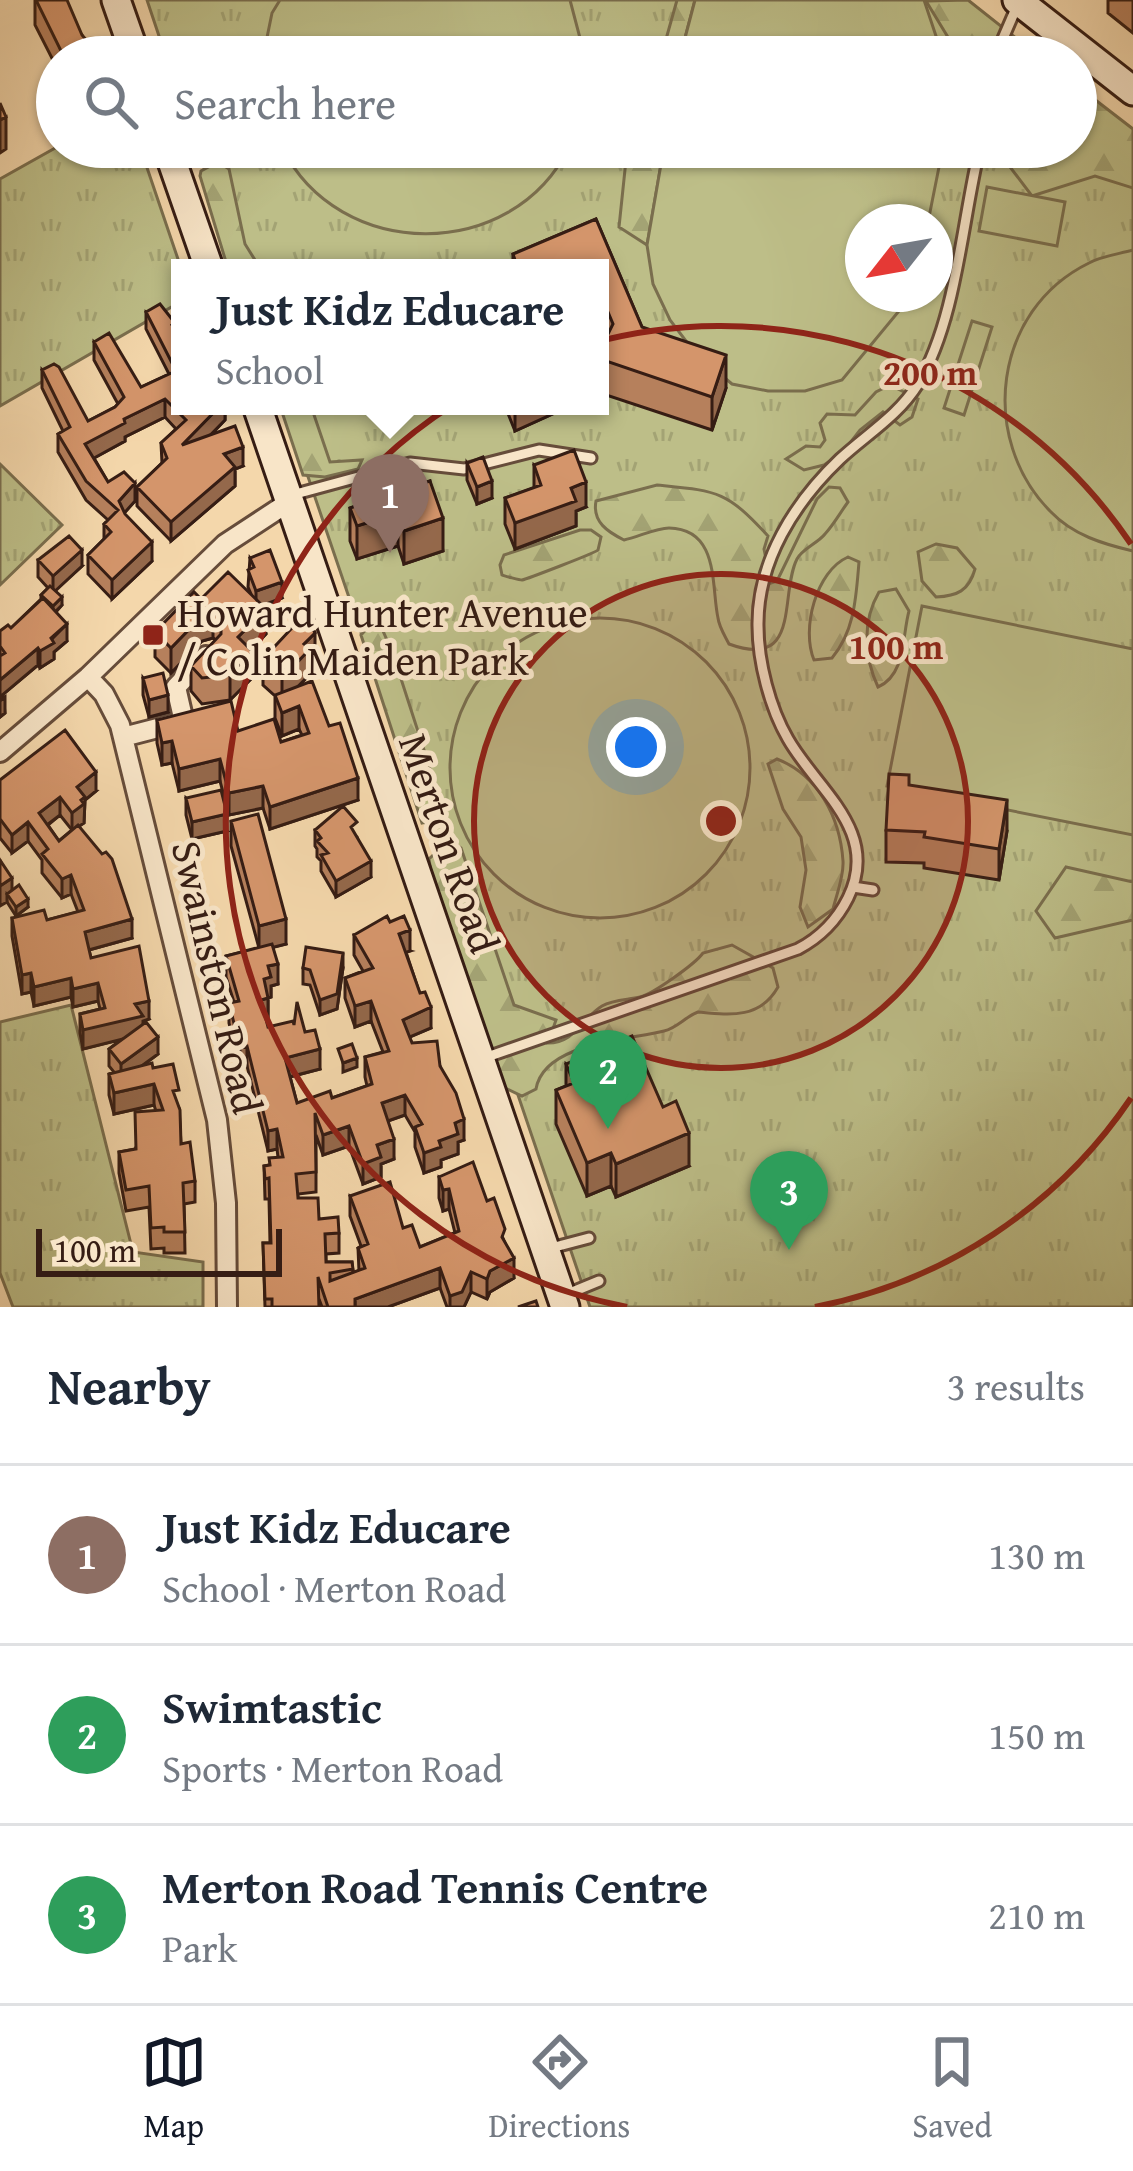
<!DOCTYPE html>
<html lang="en">
<head>
<meta charset="utf-8">
<style>
  :root { --surface:#fff; --page:#f6f6f7; --text:#1f2937; --muted:#747a83; --line:#e0e1e3; --accent:#111827 }
  body { margin:0; font-family:"Gentium Book Plus",serif; background:var(--page); color:var(--text) }
  .compass { position:absolute; left:845px; top:204px; width:108px; height:108px; border-radius:50%; background:var(--surface); box-shadow:0 3px 9px #0004; rotate:239deg }
  .scale { position:absolute; left:36px; bottom:30px; width:246px; box-sizing:border-box; padding-left:12px; border:6px solid #361d14; border-top:0; font-size:33px; line-height:42px; white-space:nowrap; color:#361d14; -webkit-text-stroke:9px #f8e5c8; paint-order:stroke }
  .you { position:absolute; left:636px; top:747px; width:42px; height:42px; margin:-30px; border:9px solid #fff; border-radius:50%; background:#1a73e8; box-shadow:0 0 0 18px #1a73e833 }
  .badge { display:grid; place-items:center; width:78px; height:78px; border-radius:50%; background:var(--accent); color:#fff; font-size:39px; font-weight:700 }
  .pin { position:absolute; translate:-50% -99px; filter:drop-shadow(0 3px 6px #0008) }
  .pin::after { content:''; position:absolute; top:63px; width:42px; height:36px; background:inherit; clip-path:polygon(0 0,100% 0,50% 100%) }
  .popup { position:absolute; left:171px; top:259px; width:438px; height:156px; box-sizing:border-box; display:grid; place-content:center; border-radius:0px; background:var(--surface); filter:drop-shadow(0 3px 9px #0005); font-size:39px; white-space:nowrap; color:var(--muted) }
  .popup b { font-size:45px; color:var(--text) }
  .popup::after { content:''; position:absolute; left:50%; top:100%; margin-left:-24px; border:24px solid transparent; border-top-color:var(--surface) }
  .list { margin:0; padding:0; list-style:none }
  h2 { display:flex; justify-content:space-between; align-items:center; height:156px; margin:0; padding:0 48px; font-size:51px }
  h2 small { font-size:39px; font-weight:400; color:var(--muted) }
  .list li { display:grid; grid-template-columns:78px 1fr auto; gap:36px; align-items:center; box-sizing:border-box; height:180px; padding:0 48px; border-top:3px solid var(--line) }
  .list b { display:block; font-size:45px; white-space:nowrap }
  .list p { margin:0; font-size:39px; white-space:nowrap; color:var(--muted) }
  .list em { font-size:39px; font-style:normal; color:var(--muted) }
  .icon { flex:none; width:66px; height:66px; fill:none; stroke:currentColor; stroke-width:2; stroke-linecap:round; stroke-linejoin:round }
  .map { position:relative; flex:none; width:1133px; height:1307px; overflow:hidden }
  .search { position:absolute; background:var(--surface); box-shadow:0 3px 9px #0004; left:36px; right:36px; top:36px; height:132px; display:flex; align-items:center; gap:30px; box-sizing:border-box; padding:0 42px; border-radius:66px; color:var(--muted); font-size:45px }
  .sheet { height:696px; background:var(--surface) }
  nav { display:flex; justify-content:space-around; align-items:center; box-sizing:border-box; height:168px; border-top:3px solid var(--line); background:var(--surface); font-size:33px; color:var(--muted) }
  nav a { display:grid; justify-items:center; gap:6px }
  nav .on { color:var(--accent) }
  .map>svg:first-child { display:block }
</style>
</head>
<body>
<div class="map">
<svg width="1133" height="1307" viewBox="0 0 1133 1307">
  <defs>
    <pattern id="grass-tufts" width="24" height="20" patternUnits="userSpaceOnUse" patternTransform="scale(3)"><rect width="24" height="20" fill="#bdbe88"/><path d="M3 7l-1-3M5 7V3M7 7l1-3M15 17l-1-3M17 17v-4M19 17l1-3" fill="none" stroke="#a3a374"/></pattern>
    <pattern id="forest-firs" width="22" height="20" patternUnits="userSpaceOnUse" patternTransform="scale(3)"><rect width="22" height="20" fill="#bdbe88"/><path d="M5 1l3.5 6h-7zM16 11l3.5 6h-7z" fill="#a3a374"/></pattern>
  </defs>
  <rect width="100%" height="100%" fill="#f4d7ab"/>
  <filter id="stains"><feTurbulence type="fractalNoise" baseFrequency=".00167" numOctaves="4"/><feColorMatrix values="0 0 0 0 .2 0 0 0 0 .09 0 0 0 0 .02 0 0 0 .5 -.17"/></filter>
  <radialGradient id="worn" r=".72"><stop offset=".6" stop-color="#630" stop-opacity="0"/><stop offset="1" stop-color="#630" stop-opacity=".3"/></radialGradient>
  <!-- grass -->
  <path fill="url(#grass-tufts)" stroke="#7a6e4e" stroke-width="3" fill-rule="evenodd" d="M147 0H967L1039 57H166Z
    M1133 130V1307H590L284 406H600V268H238L197 147H1076ZM863 222H935V294H863Z
    M57 147H140L181 268 180 302 0 406V179Z
    M0 464 62 525 0 585Z
    M71 1005 133 1252 203 1262V1307H13L0 1273V1022Z"/>
  <!-- forest -->
  <path fill="url(#forest-firs)" stroke="#7a6e4e" stroke-width="3" d="M677 0H695L680 57H661Z
    M968 0 1040 57H960L926 1Z
    M1076 85 1133 129V188L1095 176 1032 196 1004 159 956 155V147H1076Z
    M632 147H664L647 245 619 227 626 160Z
    M218 162 229 169 245 244 260 268H224L226 262 200 176 201 171Z
    M890 385 918 399 912 417 900 425 883 412 860 430 843 452 824 465 804 470 786 459 806 446 820 447 825 440 820 423 827 414 855 415 876 392Z
    M280 406H311L330 462 362 460 358 469 325 477 303 475Z
    M657 485C717 491 726 490 768 536L764 549 771 583 777 581 817 499 829 487 840 488 848 502C840 513 834 524 825 534 818 543 802 549 797 559 779 594 802 671 729 644 725 636 719 627 718 618 711 587 720 529 669 528 656 528 638 537 624 540 608 532 592 522 596 501Z
    M580 530H591L601 537 598 550C595 553 527 579 522 580 520 580 504 576 502 575L500 565 504 555Z
    M936 544 957 548 975 569C969 591 957 596 936 597L922 581 918 552Z
    M848 557 859 562C856 597 855 630 832 658L814 660C801 629 816 571 848 557Z
    M896 589 909 611C902 636 906 675 878 687 864 657 862 621 879 592Z
    M372 623 383 631 393 654 446 818 422 823 361 635Z
    M777 759C818 775 840 817 843 861 844 876 837 893 833 909L808 927 800 907 806 870 801 837 783 809 768 764Z
    M449 840 461 848 514 1005 556 1020 548 1043C575 1043 581 1019 602 1006 614 999 628 1000 640 997 653 994 695 964 703 953L732 945 773 968 778 987C760 1019 730 1015 698 1012 685 1017 677 1028 664 1031 630 1040 544 1042 536 1089L522 1096 503 1087 433 886 429 859Z
    M1066 867 1133 882V920L1055 938 1036 911Z"/>
  <!-- pitch -->
  <path fill="#bdbe88" stroke="#7a6e4e" stroke-width="3" d="M280 0H570L585 57H263L272 13Z
    M695 0H924L943 57H680Z
    M282 147H569C513 263 338 262 282 147Z
    M664 147H943L928 222H863V294H913L842 380 805 391H768L732 384 695 353 670 320 653 284 647 245Z
    M987 187 1065 202 1057 246 979 231Z
    M1133 250V551C1103 544 1073 535 1051 512 978 439 993 310 1089 263 1102 256 1119 254 1133 250Z
    M972 321 992 327 964 415 944 408Z
    M922 606 1133 649V835L887 786Z
    M450 768a150 150 0 1 1 300 0a150 150 0 1 1-300 0Z"/>
  <g fill="none" stroke-linecap="round" stroke-linejoin="round">
    <defs>
      <path id="service" d="M995 57 1017 6
        M292 495 410 463 464 469 539 450 591 458
        M853 887 873 890
        M487 1057 798 949C821 937 837 920 848 898 881 831 817 790 788 739 770 708 758 662 758 626 757 561 795 502 840 459 867 434 898 416 918 384 957 319 962 220 980 147
        M551 1248 589 1238
        M565 1295 599 1281"/>
      <path id="minor" d="M88 677 104 694 120 725 217 1120 226 1203 227 1307
        M184 722 176 687 206 656
        M123 737 177 723
        M0 752 88 677 225 544 289 502"/>
      <path id="secondary" d="M116 0 136 57
        M1017 0 1133 91
        M167 147 209 268
        M257 406 565 1307"/>
    </defs>
    <!-- service casing -->
    <use href="#service" stroke="#664c3a" stroke-width="15"/>
    <!-- minor casing -->
    <use href="#minor" stroke="#664c3a" stroke-width="24"/>
    <!-- secondary casing -->
    <use href="#secondary" stroke="#361d14" stroke-width="33"/>
    <!-- service -->
    <use href="#service" stroke="#f8e5c8" stroke-width="9"/>
    <!-- minor -->
    <use href="#minor" stroke="#f8e5c8" stroke-width="18"/>
    <!-- secondary -->
    <use href="#secondary" stroke="#f8e5c8" stroke-width="27"/>
  </g>
  <!-- wall -->
  <path fill="#b6805c" stroke="#361d14" stroke-width="3" fill-rule="evenodd" d="M35 0 82 35 92 57H57V68L35 25Z
    M1108 0H1133V33L1108 13Z
    M596 219 642 327 726 388 712 430 600 393V350L605 339 600 326V268H513V254Z
    M146 312 175 330 180 406H225V420L211 435 243 466 235 469V486L171 541 137 506V487L162 463 161 443 176 429 165 417 125 437V441L94 458 108 482 135 501 124 513 152 561 112 599 88 574V555L104 539V524L108 520 86 500 58 452V434L63 431 42 388V370L88 421 115 407 118 404 94 360V342L141 387 169 374 146 329Z
    M505 406H559V411L515 431Z
    M467 463 492 498 477 504 467 480Z
    M534 465 586 507 576 511V526L515 549 505 524V498L534 488Z
    M430 481 443 551 404 564 398 546 357 559 350 541V508Z
    M250 558 282 598 263 606 266 634 251 650 253 677 230 700 202 704 191 691V666L216 640 213 638 202 641 171 673 155 657V632L201 599 251 594 248 587Z
    M38 560 82 566 55 590 62 605 56 612 67 641 54 652V659L40 668 38 665 3 694 5 713 0 717V631L11 628 41 599V595L48 588 38 577Z
    M315 658 310 664V674L298 687 329 726 358 800 270 829 263 808 229 815 220 781 179 791 172 763 162 765 157 743V720L238 731 281 742 302 735 299 729 282 736 275 718V696L263 685V659Z
    M143 678 168 712 149 717 143 695Z
    M0 780 96 791 85 800 84 823 79 826 132 938 89 950 91 958 149 1019 143 1021V1024L158 1054 142 1066 153 1068 179 1108 181 1144 195 1181V1202L184 1204 185 1253H164V1248L151 1249 149 1207 126 1211 119 1173V1152L135 1149 156 1111 154 1105 114 1114 109 1095V1074L114 1072 109 1066V1049L122 1039 83 1049 80 1033V1014L100 1009 98 1001 73 1007 71 997 34 1006 31 992 22 994 12 936V918L47 920 78 912 71 894 62 898 42 873V860L28 841 12 853 0 838ZM60 815 72 830 59 841 48 825Z
    M909 785 1007 831 999 880 924 868V863L886 862V830Z
    M186 798 227 831 192 839 186 815Z
    M231 821 286 944 273 947 278 984 271 986V997L268 998V1018L266 1019 268 1027 305 1032 320 1069 290 1077 297 1103 332 1098 367 1086 365 1077V1057L383 1052 371 1021 355 1027 345 998V978L363 971 354 955V935L410 951 406 952 431 1028 409 1037 412 1043 440 1066 464 1140 458 1142V1154L441 1160V1167L424 1173 415 1147V1132L405 1115 388 1121 394 1159 381 1164V1177L363 1184 349 1146 323 1155 316 1135V1192L298 1194V1198L319 1219 339 1233V1253L326 1254V1262H352L353 1273 359 1271 358 1248 361 1246 350 1216V1196L403 1228 420 1247 455 1233 449 1209 443 1211 439 1198V1177L487 1201 505 1243 514 1278 490 1292 487 1299 471 1292 464 1307H447L440 1288 388 1307H322L319 1299V1307H265L263 1243H270L269 1199H265L264 1166 269 1165 278 1157 277 1149 268 1151 247 1066 240 1068 229 1023V1003L234 1002 226 977V956L259 948 231 846Z
    M315 830 357 837 371 877 336 897 321 871V861L317 857V849L315 846Z
    M0 860 12 890 28 907 16 916 7 902Z
    M303 968H343L337 1009 320 1015 310 985 303 984Z
    M566 1064 689 1166 616 1197 611 1186 587 1196 556 1124V1090L566 1086Z"/>
  <!-- shaded-wall -->
  <path fill="#94684b" stroke="#361d14" stroke-width="3" d="M92 47V57H71Z
    M6 117V149L0 153V120Z
    M726 355V388L712 430V397Z
    M165 399V417L125 437V441L85 463V444L124 419Z
    M220 406H225V420L182 464V445Z
    M515 406H559V411L515 431Z
    M243 447V466L235 469V486L171 541V522L224 454Z
    M492 481V498L477 504V487Z
    M586 482V507L576 511V526L515 549V523L571 488Z
    M135 483V501L119 519V501Z
    M398 513V546L357 559V526Z
    M443 518V551L404 564V531Z
    M152 542V561L112 599V580Z
    M82 550V566L53 593V576Z
    M282 582V598L256 608V591Z
    M62 597V605L53 614V606Z
    M266 609V634L238 663V637Z
    M213 613V638L202 641 171 673V648L202 616Z
    M67 624V641L54 652V659L40 668V651Z
    M315 633V658L310 664V674L282 703V678L304 644Z
    M38 648V665L0 697V680Z
    M253 652V677L230 700V675Z
    M168 695V712L149 717V700Z
    M5 697V713L0 717V701Z
    M299 706V729L282 736V713Z
    M172 741V763L162 765V743Z
    M220 759V781L179 791V769Z
    M96 772V791L85 800 84 823 72 831V813L77 787Z
    M358 778V800L270 829V807Z
    M263 786V808L229 815V793Z
    M60 797V815L39 831V813Z
    M1007 800V831L999 880V849Z
    M227 814V831L192 839V822Z
    M28 822V841L12 853V835Z
    M371 861V877L336 897V881Z
    M71 875V894L62 898V879Z
    M12 878V898L7 894V902L0 906V886Z
    M28 899V907L16 916V907Z
    M132 919V938L85 951V932Z
    M286 919V944L259 951V926Z
    M410 930V951L399 955V934Z
    M343 953V968L337 1009 320 1015V1000Z
    M278 964V984L271 986V997L264 999V979L268 966Z
    M31 973V992L22 994V975Z
    M71 978V997L34 1006V987Z
    M98 983V1001L73 1007V989Z
    M268 998V1018L261 1020V1000Z
    M149 1001V1019L143 1021V1034L83 1049V1030L135 1004Z
    M371 1001V1021L355 1027V1006Z
    M431 1007V1028L403 1040V1020Z
    M158 1037V1054L121 1081V1064Z
    M247 1046V1066L240 1068V1048Z
    M320 1049V1069L285 1078V1058Z
    M357 1058V1067L343 1072V1063Z
    M154 1084V1105L114 1114V1093Z
    M405 1095V1115L382 1123V1103Z
    M464 1119V1140L458 1142V1154L441 1160V1167L424 1173V1153L439 1141 455 1123Z
    M349 1126V1146L323 1155V1135Z
    M277 1129V1149L268 1151V1131Z
    M689 1133V1166L616 1197V1164Z
    M394 1139V1159L381 1164V1177L363 1184V1164L377 1145Z
    M611 1153V1186L587 1196V1163Z
    M449 1189V1209L443 1211V1190Z
    M514 1258V1278L490 1292 487 1299V1279L490 1271Z
    M440 1268V1288L388 1307H355V1299Z
    M471 1272V1292L464 1307H450V1296Z"/>
  <!-- building -->
  <path fill="#d4956b" stroke="#361d14" stroke-width="3" d="M36 0H67L82 35 92 47 71 57H64Z
    M0 103 6 117 0 120Z
    M596 219 642 327 726 355 712 397 600 359V350L613 324 600 293V268H513L517 266 513 254Z
    M160 304 175 323 172 325 180 338V360L173 365 146 312Z
    M109 333 141 387 180 369V406H220L182 445 235 426 243 447 224 454 235 467 171 522 137 487 167 458 161 443 186 420 165 399 124 419 125 423 85 444 108 482 124 472 135 483 119 501 125 514 152 542 112 580 88 555 111 532 104 524 118 510 86 481 58 434 70 427 42 370 54 364 59 367 88 421 115 407 124 397 94 342Z
    M574 450 586 482 571 488 576 501 515 523 505 498 541 485 534 465Z
    M483 457 492 481 477 487 467 463Z
    M430 481 443 518 404 531 398 513 357 526 350 508Z
    M69 536 82 550 53 576 38 560Z
    M270 550 282 582 256 591 248 570 254 567 250 558Z
    M228 572 266 609 238 637 253 652 230 675 202 678 191 666 221 634V617L213 613 202 616 171 648 155 632 194 592 201 599Z
    M50 586 62 597 53 606 41 595Z
    M43 598 67 624 51 638 54 643 40 651 38 648 0 680V656L5 653 0 646V631L8 625 11 628Z
    M305 614 315 633 304 644 310 649 282 678 263 659Z
    M163 673 168 695 149 700 143 678Z
    M312 681 329 726 340 723 358 778 270 807 263 786 229 793 220 759 179 769 172 741 162 743 157 720 231 701 238 731 274 719 281 742 309 733 299 706 282 713 275 695Z
    M65 730 96 772 77 787 85 797 81 800 84 804 72 813 60 797 39 813 59 841 78 825 102 854 106 852 112 859 132 919 85 932 91 958 139 946 149 1001 135 1004 143 1016 83 1030 80 1014 105 1008 98 983 73 989 71 978 34 987 31 973 22 975 12 918 44 910 47 920 84 910 71 875 62 879 42 854 48 849 28 822 12 835 0 819V780Z
    M889 774 909 775V785L1007 800 999 849 924 837 925 832 886 830Z
    M221 790 227 814 192 822 186 798Z
    M343 806 357 822 351 827 371 861 336 881 321 855 328 853 317 841 321 838 315 830Z
    M258 814 286 919 259 926 231 821Z
    M0 860 12 878 0 886Z
    M19 885 28 899 16 907 7 894Z
    M387 916 390 922 404 916 410 930 399 934 420 993 425 992 431 1007 403 1020 412 1043 437 1041 440 1066 456 1093 464 1119 455 1123 458 1134 439 1141 441 1147 424 1153 415 1127 422 1124 405 1095 382 1103 394 1139 377 1145 381 1157 363 1164 349 1126 323 1135 315 1113 316 1172 296 1174 298 1198H318L319 1219 338 1217 339 1233 325 1234 326 1262H352L353 1269 330 1273V1281L365 1268 358 1248 368 1244 350 1196 390 1182 403 1228 412 1225 420 1247 459 1231 449 1189 443 1190 439 1177 473 1162 487 1201 494 1198 505 1229 502 1237 514 1258 490 1271 487 1279 471 1272 462 1292 450 1296 440 1268 355 1299V1307H328L318 1277 319 1307H272V1299H265L263 1243H271L269 1178 265 1179 264 1166 270 1165 269 1158 283 1157 277 1129 268 1131 247 1046 240 1048 229 1003 239 1001 226 956 272 944 278 964 268 966 271 977 264 979 268 998 261 1000 268 1027 293 1021 294 1025 297 1002 305 1032 315 1030 320 1049 285 1058 297 1103 330 1091 332 1098 372 1084 365 1057 389 1051 371 1001 355 1006 345 978 373 968 354 935Z
    M306 947 343 953 337 994 320 1000 310 970 303 968Z
    M146 1022 158 1037 121 1064 109 1049Z
    M632 1036 663 1107 676 1101 689 1133 616 1164 611 1153 587 1163 556 1090 574 1083 566 1064Z
    M352 1044 357 1058 343 1063 338 1049Z
    M152 1063 153 1068 173 1064 179 1090 173 1091 180 1110 181 1144 190 1142 195 1181 183 1183 185 1232H164V1227L151 1228 149 1186 126 1190 119 1152 136 1149 135 1112 163 1110 154 1084 114 1093 109 1074Z
    M536 1301 538 1307H518Z"/>
  <!-- distance rings -->
  <circle cx="721" cy="821" r="247" fill="#8f2418" fill-opacity=".12"/>
  <g fill="none" stroke="#8f2418" stroke-width="6">
    <circle cx="721" cy="821" r="247"/>
    <path d="M1131 1098A495 495 0 0 1 815 1307M627 1307A495 495 0 1 1 1131 544"/>
  </g>
  <!-- markers -->
  <rect fill="#8f2418" stroke="#f8e5c8" stroke-width="4.5" x="141" y="623" width="24" height="24" rx="6"/>
  <g text-anchor="middle" dominant-baseline="central" stroke-width="10" stroke-linejoin="round" paint-order="stroke">
    <!-- poi labels -->
    <g font-size="42" fill="#361d14" stroke="#f8e5c8" text-anchor="start">
      <text x="177" y="611">Howard Hunter Avenue<tspan x="177" dy="48">/ Colin Maiden Park</tspan></text>
    </g>
    <!-- street labels -->
    <g font-size="42" fill="#361d14" stroke="#f8e5c8">
      <text transform="translate(450 843) rotate(71)">Merton Road</text>
      <text transform="translate(218 977) rotate(77)">Swainston Road</text>
    </g>
  </g>
  <circle cx="721" cy="821" r="18" fill="#8f2418" stroke="#f8e5c8" stroke-width="6"/>
  <g font-size="36" text-anchor="middle" font-weight="bold" fill="#8f2418" stroke="#f8e5c8" stroke-width="10" stroke-linejoin="round" paint-order="stroke">
    <text x="930" y="385">200 m</text>
    <text x="896" y="659">100 m</text>
  </g>
  <rect width="100%" height="100%" filter="url(#stains)"/>
  <rect width="100%" height="100%" fill="url(#worn)"/>
</svg>
<svg class="compass" viewBox="-18 -18 36 36"><path d="M0-13l5 13h-10z" fill="#e53935"/><path d="M0 13l5-13h-10z" fill="#747a83"/></svg>
<div class="scale">100 m</div>
<div class="you"></div>
<div class="pin badge" style="left:390px;top:553px;background:#8d6e63">1</div>
<div class="popup"><b>Just Kidz Educare</b>School</div>
<div class="pin badge" style="left:608px;top:1129px;background:#2e9e5b">2</div>
<div class="pin badge" style="left:789px;top:1250px;background:#2e9e5b">3</div>
<div class="search"><svg class="icon" aria-label="search" viewBox="0 0 24 24"><circle cx="10" cy="10" r="6"/><path d="M15 15l6 6"/></svg>Search here</div>
</div>
<section class="sheet">
<h2>Nearby<small>3 results</small></h2>
<ul class="list">
<li><span class="badge" style="background:#8d6e63">1</span><div><b>Just Kidz Educare</b><p>School · Merton Road</p></div><em>130 m</em></li>
<li><span class="badge" style="background:#2e9e5b">2</span><div><b>Swimtastic</b><p>Sports · Merton Road</p></div><em>150 m</em></li>
<li><span class="badge" style="background:#2e9e5b">3</span><div><b>Merton Road Tennis Centre</b><p>Park</p></div><em>210 m</em></li>
</ul>
</section>
<nav>
<a class="on"><svg class="icon" aria-label="map" viewBox="0 0 24 24"><path d="M3 6l6-2 6 2 6-2v14l-6 2-6-2-6 2zM9 4v14M15 6v14"/></svg>Map</a>
<a><svg class="icon" aria-label="directions" viewBox="0 0 24 24"><path d="M12 3l9 9-9 9-9-9zM9 14v-3h6M13 9l2 2-2 2"/></svg>Directions</a>
<a><svg class="icon" aria-label="saved" viewBox="0 0 24 24"><path d="M7 4h10v16l-5-4-5 4z"/></svg>Saved</a>
</nav>
</body>
</html>
